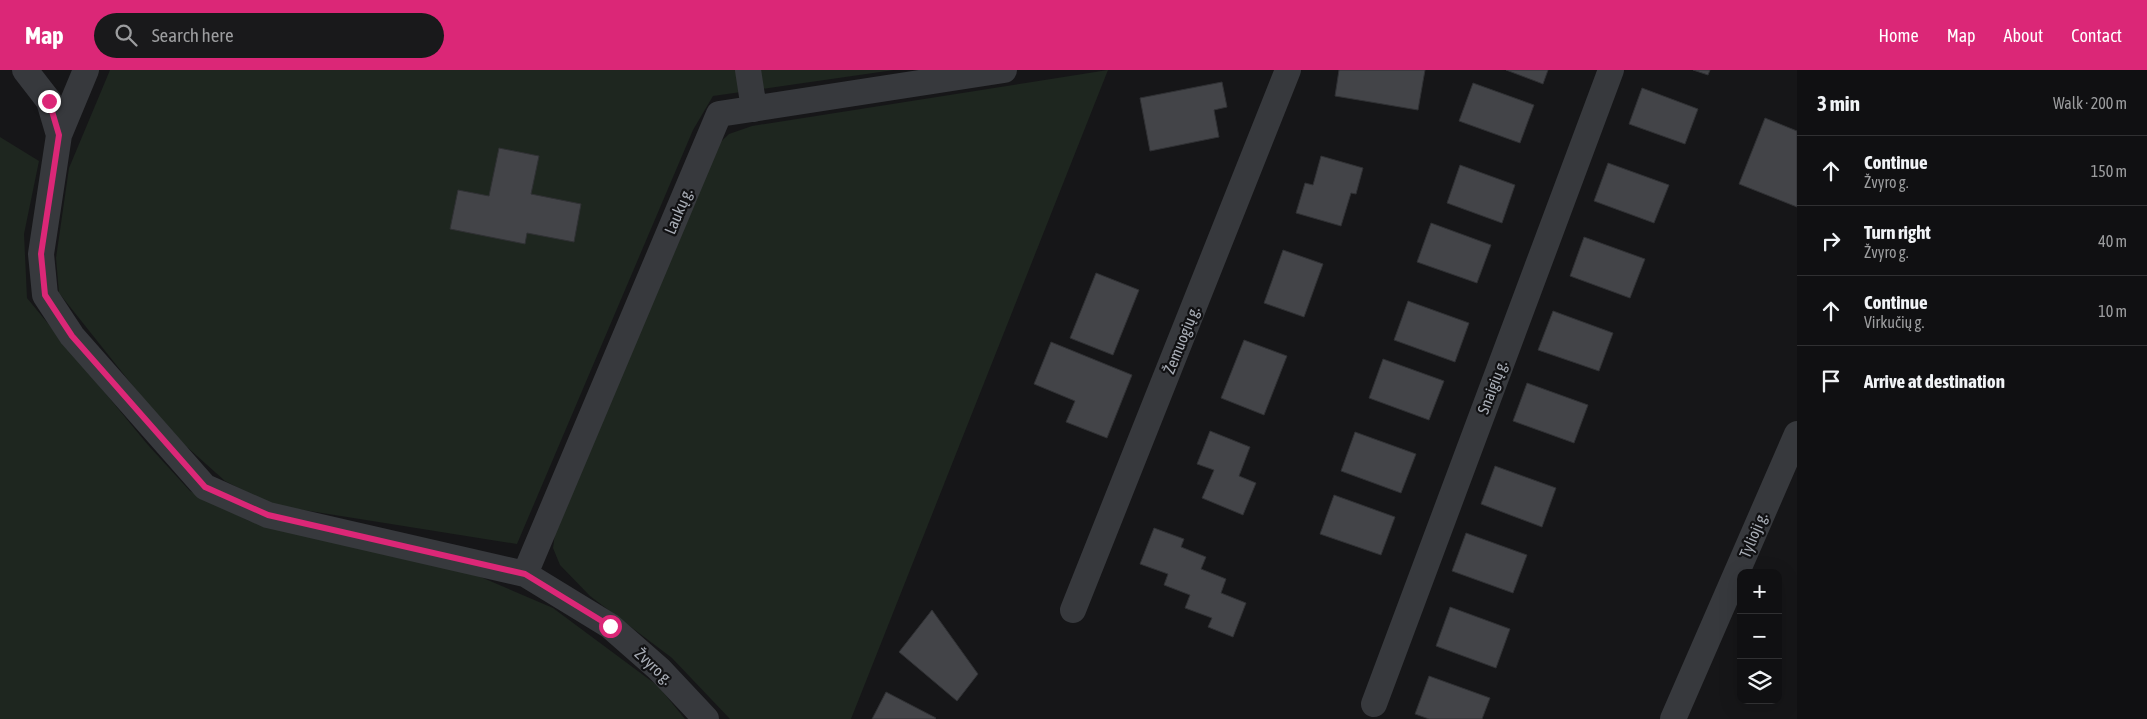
<!DOCTYPE html>
<html lang="en">
<head>
<meta charset="utf-8">
<style>
  :root { --surface:#101012; --page:#19191b; --text:#f1f3f6; --muted:#9c9d9f; --line:#303032; --accent:#db2777 }
  body { margin:0; font-family:"Asap Condensed",sans-serif; background:var(--page); color:var(--text) }
  .controls { position:absolute; right:15px; bottom:15px; display:grid; overflow:hidden; border-radius:10px; box-shadow:0 5px 20px #0002 }
  .controls button { width:45px; height:45px; display:grid; place-items:center; padding:0; border:0; border-bottom:1px solid var(--line); background:var(--surface); color:var(--text); font:25px sans-serif }
  .stop { position:absolute; width:15px; height:15px; margin:-11px; border:4px solid #db2777; border-radius:50%; background:#fff }
  .stop.end { background:#db2777; border-color:#fff; box-shadow:0 1px 5px #0008 }
  .list { margin:0; padding:0; list-style:none }
  h2 { display:flex; justify-content:space-between; align-items:center; height:65px; margin:0; padding:0 20px; font-size:21px }
  h2 small { font-size:16px; font-weight:400; color:var(--muted) }
  .list li { display:grid; grid-template-columns:32px 1fr auto; gap:15px; align-items:center; box-sizing:border-box; height:70px; padding:0 20px; border-top:1px solid var(--line) }
  .list b { display:block; font-size:19px; white-space:nowrap }
  .list p { margin:0; font-size:16px; white-space:nowrap; color:var(--muted) }
  .list em { font-size:16px; font-style:normal; color:var(--muted) }
  .icon { flex:none; width:28px; height:28px; fill:none; stroke:currentColor; stroke-width:2; stroke-linecap:round; stroke-linejoin:round }
  .map { position:relative; flex:none; width:1797px; height:649px; overflow:hidden }
  header { display:flex; align-items:center; gap:30px; box-sizing:border-box; height:70px; padding:0 25px; background:var(--accent); color:#fff }
  header strong { font-size:24px }
  nav { display:flex; gap:28px; margin-inline-start:auto; font-size:18px }
  .search { width:350px; height:45px; background:var(--page); display:flex; align-items:center; gap:12px; box-sizing:border-box; padding:0 18px; border-radius:28px; color:var(--muted); font-size:19px }
  main { display:flex }
  aside { flex:1; background:var(--surface) }
  .map>svg:first-child { display:block }
</style>
</head>
<body>
<header>
<strong>Map</strong>
<div class="search"><svg class="icon" aria-label="search" viewBox="0 0 24 24"><circle cx="10" cy="10" r="6"/><path d="M15 15l6 6"/></svg>Search here</div>
<nav><a>Home</a><a>Map</a><a>About</a><a>Contact</a></nav>
</header>
<main>
<div class="map">
<svg width="1797" height="649" viewBox="0 0 1797 649">
  <rect width="100%" height="100%" fill="#161618"/>
  <!-- green -->
  <path fill="#1e261f" d="M110 0H894L713 26 693 60 517 474 272 435 225 411 168 360 59 223 56 188 69 98Z
    M1108 0 851 649H730L672 588 590 526 560 495 553 478 556 456 710 82 729 64 752 56Z
    M0 67 39 91 24 164 27 228 148 375 190 421 249 451 476 505 553 538 658 616 685 649H0Z"/>
  <!-- building -->
  <path fill="#434448" stroke="#303134" d="M1339 0H1425L1418 40 1335 26Z
    M1506 0H1548L1543 14Z
    M1693 0H1710L1708 5Z
    M1222 12 1227 37 1214 40 1219 67 1150 81 1140 28Z
    M1473 13 1534 35 1520 73 1459 51Z
    M1642 18 1698 39 1685 74 1629 54Z
    M1765 48 1797 61V137L1739 114Z
    M499 78 539 86 531 124 581 134 574 172 527 163 525 174 450 159 458 120 489 126Z
    M1321 86 1363 98 1356 124 1351 123 1341 156 1296 143 1305 113 1313 115Z
    M1608 93 1669 115 1654 153 1594 131Z
    M1460 95 1515 115 1502 153 1447 133Z
    M1431 153 1491 175 1477 213 1417 192Z
    M1584 167 1645 189 1630 228 1570 206Z
    M1283 180 1323 194 1304 247 1264 233Z
    M1096 203 1139 220 1113 285 1070 268Z
    M1408 231 1469 253 1455 292 1394 270Z
    M1553 241 1613 263 1599 301 1538 280Z
    M1244 270 1287 286 1264 345 1221 328Z
    M1051 272 1132 305 1107 368 1066 352 1075 331 1034 314Z
    M1383 289 1444 311 1429 350 1369 328Z
    M1527 313 1588 335 1574 373 1513 351Z
    M1210 361 1250 377 1239 406 1256 413 1243 445 1202 428 1214 400 1197 394Z
    M1355 362 1416 384 1401 423 1341 401Z
    M1495 396 1556 418 1542 457 1481 434Z
    M1334 425 1395 447 1381 485 1320 464Z
    M1154 458 1184 469 1181 477 1206 487 1201 499 1226 509 1221 523 1246 533 1233 567 1208 557 1212 548 1185 538 1190 525 1164 515 1168 504 1140 494Z
    M1466 463 1527 485 1513 523 1452 501Z
    M1450 537 1510 559 1496 598 1436 576Z
    M932 540 978 604 957 631 899 582Z
    M1429 606 1490 628 1482 649H1429L1415 644Z
    M886 622 936 648 935 649H872Z"/>
  <g fill="none" stroke-linecap="round" stroke-linejoin="round">
    <!-- street -->
    <path stroke="#37393d" stroke-width="26" d="M25 0 49 31 59 65
      M86 0 59 65 41 184 45 225 72 266 205 417 268 445 525 504 610 556 659 599 706 649
      M748 0 754 39
      M525 504 719 44 1004 0
      M1073 540 1288 0
      M1374 634 1611 0
      M1673 649 1797 364"/>
  </g>
  <g fill="none" stroke-linecap="round" stroke-linejoin="round">
    <!-- route -->
    <path stroke="#db2777" stroke-width="6" d="M49 31 59 65 41 184 45 225 72 266 205 417 268 445 525 504 610 556"/>
  </g>
  <g text-anchor="middle" dominant-baseline="central" stroke-width="4.5" stroke-linejoin="round" paint-order="stroke">
    <!-- street labels -->
    <g font-size="16" fill="#a9aeb7" stroke="#111113">
      <text transform="translate(678 141) rotate(-67)">Laukų g.</text>
      <text transform="translate(1181 270) rotate(-68)">Žemuogių g.</text>
      <text transform="translate(1492 317) rotate(-69)">Snaigių g.</text>
      <text transform="translate(1753 465) rotate(-67)">Tylioji g.</text>
      <text transform="translate(654 596) rotate(43)">Žvyro g.</text>
    </g>
  </g>
</svg>
<div class="controls">
<button>+</button>
<button>−</button>
<button><svg class="icon" aria-label="layers" viewBox="0 0 24 24"><path d="M12 4l9 5-9 5-9-5zM3 14l9 5 9-5"/></svg></button>
</div>
<div class="stop" style="left:610px;top:556px"></div>
<div class="stop end" style="left:49px;top:31px"></div>
</div>
<aside>
<h2>3 min<small>Walk · 200 m</small></h2>
<ul class="list">
<li><svg class="icon" aria-label="ahead" viewBox="0 0 24 24"><path d="M12 20V5M6 11l6-6 6 6"/></svg><div><b>Continue</b><p>Žvyro g.</p></div><em>150 m</em></li>
<li><svg class="icon" aria-label="right" viewBox="0 0 24 24"><path d="M7 20v-9h11M14 6l5 5-5 5"/></svg><div><b>Turn right</b><p>Žvyro g.</p></div><em>40 m</em></li>
<li><svg class="icon" aria-label="ahead" viewBox="0 0 24 24"><path d="M12 20V5M6 11l6-6 6 6"/></svg><div><b>Continue</b><p>Virkučių g.</p></div><em>10 m</em></li>
<li><svg class="icon" aria-label="arrive" viewBox="0 0 24 24"><path d="M6 21V4h12l-3 4 3 4H6"/></svg><div><b>Arrive at destination</b></div></li>
</ul>
</aside>
</main>
</body>
</html>
